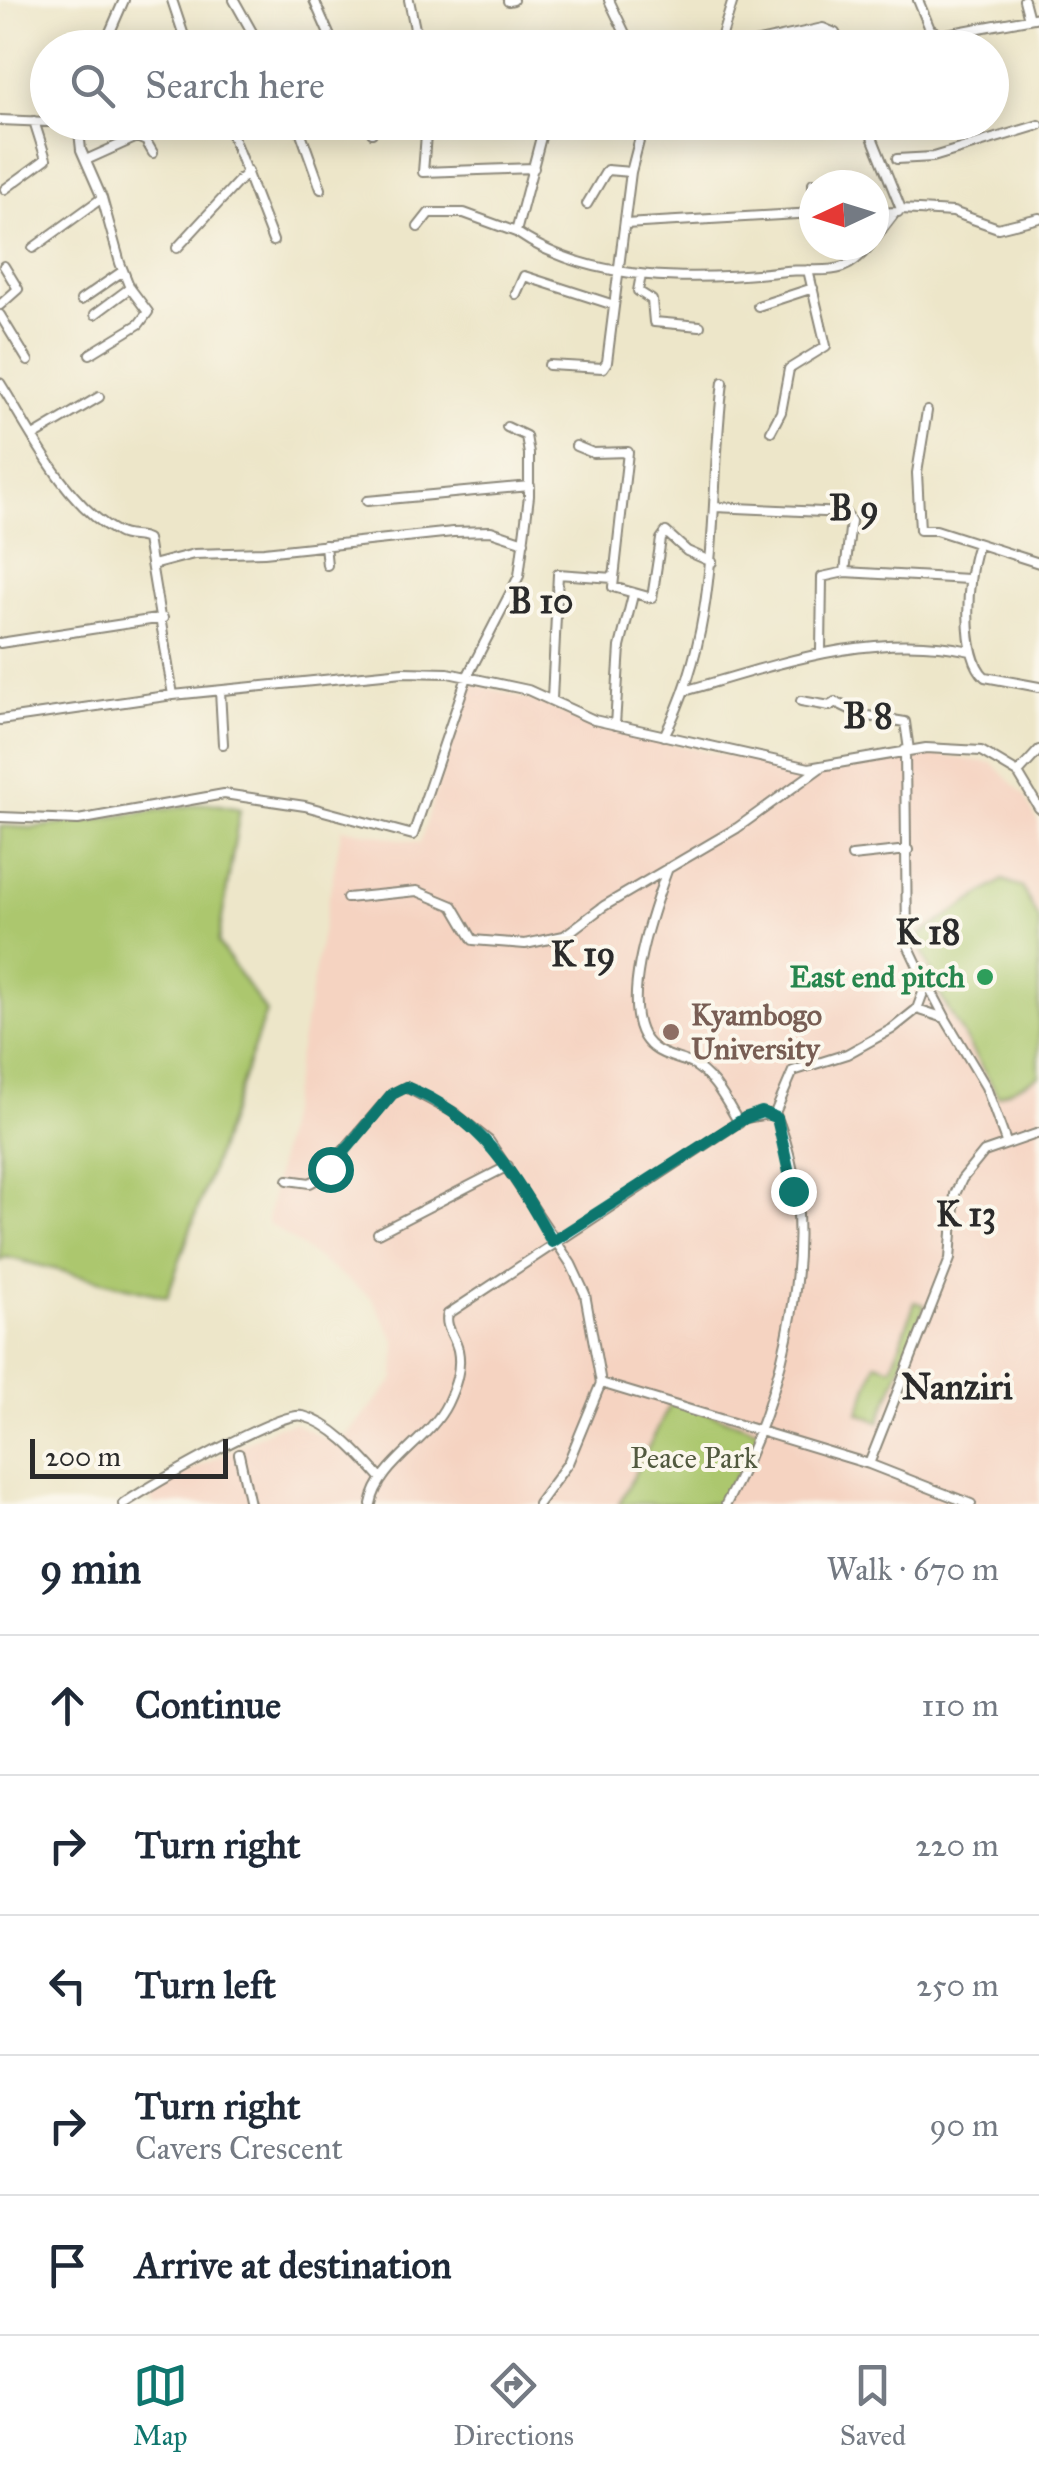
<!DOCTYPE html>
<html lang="en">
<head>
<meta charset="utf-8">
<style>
  :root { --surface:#fff; --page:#f2f2f3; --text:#1f2937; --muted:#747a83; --line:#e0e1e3; --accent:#0f766e }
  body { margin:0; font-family:"IM FELL Great Primer",serif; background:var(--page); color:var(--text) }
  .compass { position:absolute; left:799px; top:170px; width:90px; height:90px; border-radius:50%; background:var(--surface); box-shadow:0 5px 25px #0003; rotate:266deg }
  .scale { position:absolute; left:30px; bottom:25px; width:198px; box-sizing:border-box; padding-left:10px; border:5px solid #2b2b2b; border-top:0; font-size:28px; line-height:35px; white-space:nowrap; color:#2b2b2b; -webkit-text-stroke:8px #fbf7ec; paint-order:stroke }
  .stop { position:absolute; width:30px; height:30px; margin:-22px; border:8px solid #0f766e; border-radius:50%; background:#fff }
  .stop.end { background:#0f766e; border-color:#fff; box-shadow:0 2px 10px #0008 }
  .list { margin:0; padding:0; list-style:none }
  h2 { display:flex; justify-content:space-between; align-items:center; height:130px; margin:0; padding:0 40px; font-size:42px }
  h2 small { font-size:32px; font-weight:400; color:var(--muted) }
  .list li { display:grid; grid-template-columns:65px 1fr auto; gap:30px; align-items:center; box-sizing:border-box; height:140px; padding:0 40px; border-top:2px solid var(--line) }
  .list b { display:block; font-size:38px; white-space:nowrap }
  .list p { margin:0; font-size:32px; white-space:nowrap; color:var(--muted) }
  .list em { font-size:32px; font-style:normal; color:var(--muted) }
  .icon { flex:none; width:55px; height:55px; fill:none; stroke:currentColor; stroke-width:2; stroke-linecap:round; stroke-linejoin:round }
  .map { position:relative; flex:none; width:1039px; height:1504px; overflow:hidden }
  .search { position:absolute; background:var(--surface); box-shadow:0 5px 25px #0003; left:30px; right:30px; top:30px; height:110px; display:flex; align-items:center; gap:25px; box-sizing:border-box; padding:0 35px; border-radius:55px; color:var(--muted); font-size:38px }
  .sheet { height:830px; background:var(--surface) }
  nav { display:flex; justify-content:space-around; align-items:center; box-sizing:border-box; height:140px; border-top:2px solid var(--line); background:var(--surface); font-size:28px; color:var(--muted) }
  nav a { display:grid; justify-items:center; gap:5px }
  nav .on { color:var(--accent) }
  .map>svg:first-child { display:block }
</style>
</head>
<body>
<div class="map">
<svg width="1039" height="1504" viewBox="0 0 1039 1504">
  <rect width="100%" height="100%" fill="#fbf7ec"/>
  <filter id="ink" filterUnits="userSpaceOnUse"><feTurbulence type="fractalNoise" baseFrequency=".01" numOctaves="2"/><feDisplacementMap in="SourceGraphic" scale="20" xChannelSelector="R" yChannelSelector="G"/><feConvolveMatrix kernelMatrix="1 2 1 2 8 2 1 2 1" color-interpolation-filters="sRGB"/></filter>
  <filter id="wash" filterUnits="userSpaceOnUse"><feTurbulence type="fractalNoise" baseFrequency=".0048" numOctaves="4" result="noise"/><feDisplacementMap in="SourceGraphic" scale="40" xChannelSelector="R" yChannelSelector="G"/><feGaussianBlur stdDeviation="2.25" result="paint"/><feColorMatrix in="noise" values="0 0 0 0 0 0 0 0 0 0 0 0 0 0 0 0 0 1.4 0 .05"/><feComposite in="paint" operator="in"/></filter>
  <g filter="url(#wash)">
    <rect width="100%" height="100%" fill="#ede6c9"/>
    <!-- built -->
    <path fill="#f5d3c1" d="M470 682 547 705 588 725 804 772 828 773 923 753 993 763 1025 796 1039 824V1504H154L147 1493 278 1426 294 1423 338 1445 395 1379 396 1342 372 1298 267 1222 342 828 420 843Z"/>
    <!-- green -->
    <path fill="#acc76e" stroke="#6c794c" stroke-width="2.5" d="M209 803 240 809 218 943 266 1012 167 1297 6 1257 0 1261V826L32 828Z
      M1003 880 1022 887 1039 921V1076L998 1096 939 993 917 937Z
      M915 1302 925 1305 879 1422 859 1413 876 1363 892 1368Z
      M672 1401 762 1431 720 1504H619Z"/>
  </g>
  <g filter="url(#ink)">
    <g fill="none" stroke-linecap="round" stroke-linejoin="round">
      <defs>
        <path id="minor" d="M172 0 188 48
          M234 0 261 48
          M314 0 335 48
          M409 0 419 48
          M609 0 632 48
          M918 0 930 29 941 35 1039 17
          M1024 0 1029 19
          M508 1 513 0
          M103 48 124 0
          M718 48 733 0
          M731 48 823 28 835 33 842 48
          M0 120 48 122
          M78 122 81 150 102 198 120 263 130 288 148 312 139 324 90 354
          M227 122 273 241
          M297 122 321 189
          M368 122 372 133
          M427 122 423 172 534 168
          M545 122 516 232C590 284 700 281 786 271 825 267 842 280 870 245
          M866 122 901 209 953 212 998 228 1039 218
          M897 159 933 157 1039 125
          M86 160 137 137 146 141 153 153
          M813 183 814 206
          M5 189 46 159 34 121
          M587 204 607 170 631 172
          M874 213 898 212
          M625 224 814 213
          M418 227 429 213H464L516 232
          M874 240 894 214
          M33 248 102 198
          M177 248 248 171
          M641 275 638 291 652 300 654 322 700 326
          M516 294 524 276 614 305
          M81 300 123 271
          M0 305 18 289 4 266
          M758 306 813 288
          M95 314 130 288
          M0 315 28 361
          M549 365 603 368 607 362 631 172 644 122
          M0 383C31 432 64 503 117 532 127 538 138 534 147 539L173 695
          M927 411 917 473 920 530H936L1039 563
          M771 431 781 412 789 369 826 346 808 270
          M35 435 99 397
          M576 446 593 453 628 452 613 587 652 598 661 539 666 532 687 551 712 562
          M367 501 530 486
          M715 507 845 513 851 521 845 572
          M325 545 327 565
          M977 547C967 576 961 656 985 677L1039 687
          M152 565 194 554 264 552 453 532 491 531 524 542
          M0 643 163 618
          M821 651 822 577 845 572 968 579
          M688 690C781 663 874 630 971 651
          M220 691 223 744
          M552 699 558 574 613 578
          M801 701 830 706 835 702 862 715 905 722 909 750
          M0 720 173 695 403 672 448 673 528 690 594 720 809 768 926 748 981 751 1018 773 1039 808
          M615 725 620 647 633 595
          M664 736C723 623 708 503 723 382
          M905 750 907 943 923 977 924 990 917 1009
          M1018 773 1039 750
          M0 817 78 820 224 794 305 806 413 835 467 677 519 576 529 496V454L526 436 507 427
          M852 856 908 850
          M668 868C654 906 612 1018 654 1048 664 1056 678 1058 690 1063 714 1075 726 1101 739 1123
          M347 898 417 891 453 906 473 940 525 944 564 936 604 906 737 828 820 768
          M926 981 945 1017
          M775 1113 793 1071 847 1054 892 1029 917 1009 945 1018 986 1087 1006 1142
          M288 1180 310 1183 321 1177 392 1094 406 1087 453 1112 489 1141 571 1264 585 1294 601 1383 568 1463 538 1504
          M378 1233 508 1166
          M601 1383 869 1464 971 1504
          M239 1454 250 1504
          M869 1464 950 1259 955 1194 962 1179 984 1152 1039 1133
          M123 1504C149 1487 279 1410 303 1416 334 1424 362 1457 382 1479
          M371 1504C378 1464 429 1441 447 1404 455 1387 462 1369 458 1350 455 1337 444 1326 448 1314L745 1118 775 1113
          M726 1504C784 1396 827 1231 775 1113"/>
      </defs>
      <!-- minor casing -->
      <use href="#minor" stroke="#8c887a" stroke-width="12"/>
      <!-- minor -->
      <use href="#minor" stroke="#fff" stroke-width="8"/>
    </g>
  </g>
  <g fill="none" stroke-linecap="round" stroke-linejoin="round" filter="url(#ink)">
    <!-- route -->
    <path stroke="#0f766e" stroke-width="12" d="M330 1169 392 1094 406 1087C480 1115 516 1176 552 1242L745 1118 762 1112 777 1118 793 1191"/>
  </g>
  <!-- markers -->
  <circle fill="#2e9e5b" stroke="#fbf7ec" stroke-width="4" cx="985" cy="977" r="10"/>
  <circle fill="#8d6e63" stroke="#fbf7ec" stroke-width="4" cx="671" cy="1032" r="10"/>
  <g text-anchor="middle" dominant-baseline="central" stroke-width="8" stroke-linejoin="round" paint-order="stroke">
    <!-- leisure labels -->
    <g font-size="30" font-weight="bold" fill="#27864d" stroke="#fbf7ec" text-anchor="end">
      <text x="965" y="977">East end pitch</text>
    </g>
    <!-- education labels -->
    <g font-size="30" font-weight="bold" fill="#785e54" stroke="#fbf7ec" text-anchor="start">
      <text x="691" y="1015">Kyambogo<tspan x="691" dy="34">University</tspan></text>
    </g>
    <!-- park labels -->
    <g font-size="30" fill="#525a3f" stroke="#fbf7ec">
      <text x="694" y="1458">Peace Park</text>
    </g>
    <!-- quarter labels -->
    <g font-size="35" font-weight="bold" fill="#2b2b2b" stroke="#fbf7ec">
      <text x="854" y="508">B 9</text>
      <text x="541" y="601">B 10</text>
      <text x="868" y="716">B 8</text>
      <text x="928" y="932">K 18</text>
      <text x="583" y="954">K 19</text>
      <text x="966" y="1214">K 13</text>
      <text x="957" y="1387">Nanziri</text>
    </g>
  </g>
</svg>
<svg class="compass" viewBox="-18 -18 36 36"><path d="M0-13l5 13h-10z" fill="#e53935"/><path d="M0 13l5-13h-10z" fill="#747a83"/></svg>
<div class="scale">200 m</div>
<div class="stop" style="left:330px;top:1169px"></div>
<div class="stop end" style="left:793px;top:1191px"></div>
<div class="search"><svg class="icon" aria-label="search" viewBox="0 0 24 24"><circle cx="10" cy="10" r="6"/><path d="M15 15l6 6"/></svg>Search here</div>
</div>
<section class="sheet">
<h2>9 min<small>Walk · 670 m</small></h2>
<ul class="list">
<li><svg class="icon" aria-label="ahead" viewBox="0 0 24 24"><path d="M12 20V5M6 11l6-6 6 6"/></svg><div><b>Continue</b></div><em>110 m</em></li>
<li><svg class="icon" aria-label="right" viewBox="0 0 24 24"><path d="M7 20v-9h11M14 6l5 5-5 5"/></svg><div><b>Turn right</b></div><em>220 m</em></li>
<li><svg class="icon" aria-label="left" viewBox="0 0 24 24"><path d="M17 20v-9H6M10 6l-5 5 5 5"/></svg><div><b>Turn left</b></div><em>250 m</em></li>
<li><svg class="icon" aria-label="right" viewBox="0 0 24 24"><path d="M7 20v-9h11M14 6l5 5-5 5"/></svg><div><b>Turn right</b><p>Cavers Crescent</p></div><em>90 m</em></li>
<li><svg class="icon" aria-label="arrive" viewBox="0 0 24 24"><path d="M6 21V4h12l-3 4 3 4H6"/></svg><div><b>Arrive at destination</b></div></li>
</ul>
</section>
<nav>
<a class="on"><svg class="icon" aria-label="map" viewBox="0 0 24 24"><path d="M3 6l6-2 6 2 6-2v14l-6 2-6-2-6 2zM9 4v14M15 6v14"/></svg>Map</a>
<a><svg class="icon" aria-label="directions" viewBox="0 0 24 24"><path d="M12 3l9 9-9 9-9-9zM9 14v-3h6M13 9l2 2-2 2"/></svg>Directions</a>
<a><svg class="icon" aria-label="saved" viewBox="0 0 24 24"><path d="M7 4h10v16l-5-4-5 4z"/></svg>Saved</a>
</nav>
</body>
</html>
